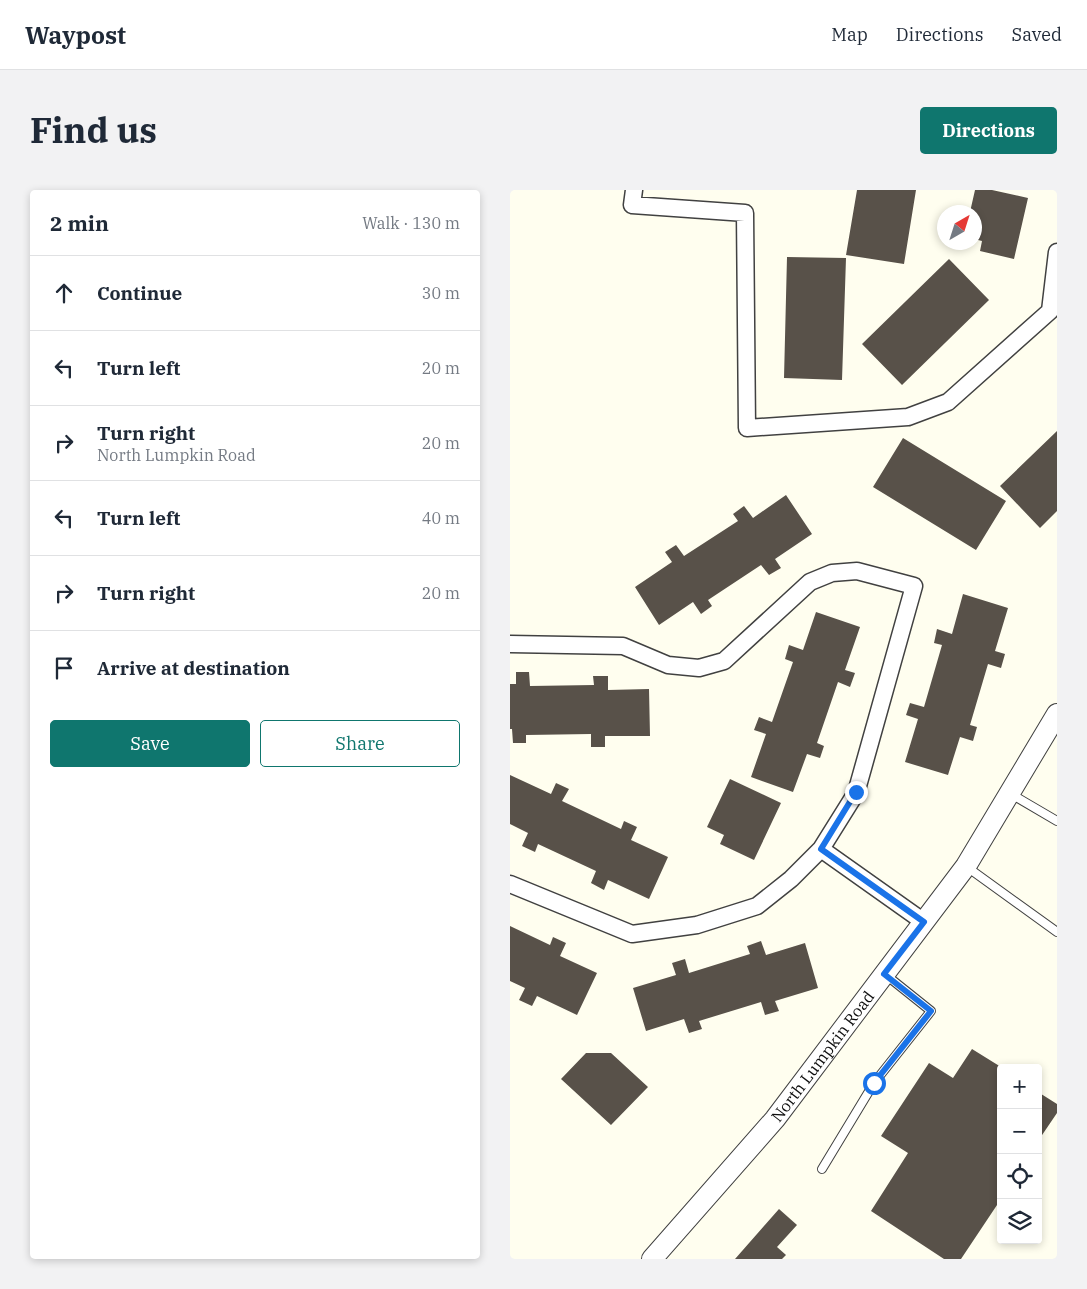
<!DOCTYPE html>
<html lang="en">
<head>
<meta charset="utf-8">
<style>
  :root { --surface:#fff; --page:#f2f2f3; --text:#1f2937; --muted:#747a83; --line:#e0e1e3; --accent:#0f766e }
  body { margin:0; font-family:"IBM Plex Serif",serif; background:var(--page); color:var(--text) }
  .controls { position:absolute; right:15px; bottom:15px; display:grid; overflow:hidden; border-radius:5px; box-shadow:0 2px 8px #0003 }
  .controls button { width:45px; height:45px; display:grid; place-items:center; padding:0; border:0; border-bottom:1px solid var(--line); background:var(--surface); color:var(--text); font:25px sans-serif }
  .compass { position:absolute; left:427px; top:15px; width:45px; height:45px; border-radius:50%; background:var(--surface); box-shadow:0 2px 8px #0003; rotate:39deg }
  .stop { position:absolute; width:15px; height:15px; margin:-11px; border:4px solid #1a73e8; border-radius:50%; background:#fff }
  .stop.end { background:#1a73e8; border-color:#fff; box-shadow:0 1px 5px #0008 }
  .list { margin:0; padding:0; list-style:none }
  h2 { display:flex; justify-content:space-between; align-items:center; height:65px; margin:0; padding:0 20px; font-size:21px }
  h2 small { font-size:16px; font-weight:400; color:var(--muted) }
  .list li { display:grid; grid-template-columns:32px 1fr auto; gap:15px; align-items:center; box-sizing:border-box; height:75px; padding:0 20px; border-top:1px solid var(--line) }
  .list b { display:block; font-size:19px; white-space:nowrap }
  .list p { margin:0; font-size:16px; white-space:nowrap; color:var(--muted) }
  .list em { font-size:16px; font-style:normal; color:var(--muted) }
  .actions { display:flex; gap:10px; padding:15px 20px }
  .actions a { flex:1; padding:11px 0; border:1px solid var(--accent); border-radius:5px; text-align:center; font-size:18px; color:var(--accent) }
  .actions .main { background:var(--accent); color:#fff }
  .icon { flex:none; width:28px; height:28px; fill:none; stroke:currentColor; stroke-width:2; stroke-linecap:round; stroke-linejoin:round }
  .map { position:relative; flex:none; width:547px; height:1069px; overflow:hidden; border-radius:5px }
  header { display:flex; align-items:center; gap:30px; box-sizing:border-box; height:70px; padding:0 25px; background:var(--surface); border-bottom:1px solid var(--line) }
  header strong { font-size:24px }
  nav { display:flex; gap:28px; margin-inline-start:auto; font-size:18px }
  .intro { display:flex; align-items:center; justify-content:space-between; box-sizing:border-box; height:120px; padding:0 30px }
  h1 { margin:0; font-size:35px }
  .button { padding:12px 22px; border-radius:5px; background:var(--accent); color:#fff; font-size:18px; font-weight:700 }
  main { display:flex; gap:30px; padding:0 30px }
  aside { flex:1; background:var(--surface); border-radius:5px; box-shadow:0 2px 8px #0003 }
  .map>svg:first-child { display:block }
</style>
</head>
<body>
<header>
<strong>Waypost</strong>
<nav><a>Map</a><a>Directions</a><a>Saved</a></nav>
</header>
<div class="intro"><h1>Find us</h1><a class="button">Directions</a></div>
<main>
<aside>
<h2>2 min<small>Walk · 130 m</small></h2>
<ul class="list">
<li><svg class="icon" aria-label="ahead" viewBox="0 0 24 24"><path d="M12 20V5M6 11l6-6 6 6"/></svg><div><b>Continue</b></div><em>30 m</em></li>
<li><svg class="icon" aria-label="left" viewBox="0 0 24 24"><path d="M17 20v-9H6M10 6l-5 5 5 5"/></svg><div><b>Turn left</b></div><em>20 m</em></li>
<li><svg class="icon" aria-label="right" viewBox="0 0 24 24"><path d="M7 20v-9h11M14 6l5 5-5 5"/></svg><div><b>Turn right</b><p>North Lumpkin Road</p></div><em>20 m</em></li>
<li><svg class="icon" aria-label="left" viewBox="0 0 24 24"><path d="M17 20v-9H6M10 6l-5 5 5 5"/></svg><div><b>Turn left</b></div><em>40 m</em></li>
<li><svg class="icon" aria-label="right" viewBox="0 0 24 24"><path d="M7 20v-9h11M14 6l5 5-5 5"/></svg><div><b>Turn right</b></div><em>20 m</em></li>
<li><svg class="icon" aria-label="arrive" viewBox="0 0 24 24"><path d="M6 21V4h12l-3 4 3 4H6"/></svg><div><b>Arrive at destination</b></div></li>
</ul>
<div class="actions"><a class="main">Save</a><a>Share</a></div>
</aside>
<div class="map">
<svg width="547" height="1069" viewBox="0 0 547 1069">
  <rect width="100%" height="100%" fill="#fffeef"/>
  <!-- building -->
  <path fill="#585149" d="M347 0H406L394 74 336 65Z
    M465 0H482L518 8 504 69 470 61 472 51 464 49V22H460Z
    M277 67 336 68 332 190 274 188Z
    M439 69 479 110 392 195 352 154Z
    M547 241V321L530 338 490 296Z
    M393 248 496 311 466 360 363 297Z
    M276 305 302 344 265 369 271 378 259 385 251 375 198 410 202 416 191 424 183 412 149 435 125 397 162 372 155 362 166 355 174 366 228 331 223 324 234 316 243 328Z
    M453 404 498 418 485 461 495 464 491 478 478 474 460 535 467 537 463 551 450 547 438 585 395 572 408 529 396 525 400 513 414 517 432 455 424 453 427 439 442 444Z
    M306 422 350 437 335 480 345 483 340 497 328 492 307 553 314 556 310 568 297 564 283 602 241 587 256 544 244 540 249 527 262 532 283 472 275 469 279 455 293 460Z
    M6 482H19L20 496 84 495 83 486H98V500L139 499 140 546H95V557H81V544L16 545V553H3L2 539H0V494H6Z
    M0 585 41 604 46 593 59 599 52 611 111 639 114 631 127 637 121 650 158 667 139 709 98 690 94 700 81 693 86 681 28 654 25 662 12 656 18 643 0 634Z
    M220 589 271 613 244 670 210 654 214 645 197 637Z
    M0 736 40 755 43 747 56 753 50 766 87 783 67 825 27 806 22 816 9 810 15 798 0 791Z
    M251 751 256 765 295 753 308 798 265 811 269 821 255 825 251 812 189 831 192 839 179 843 174 829 136 841 123 798 166 785 162 773 175 769 179 783 240 764 237 756Z
    M462 859 491 877V1009L451 1069H434L361 1021 398 963 371 946 419 873 443 888Z
    M76 863H101L138 897 101 935 51 889Z
    M528 902 547 914V923L528 951Z
    M269 1019 287 1035 267 1057 276 1065 272 1069H225Z"/>
  <g fill="none" stroke-linecap="round" stroke-linejoin="round">
    <defs>
      <path id="service" d="M501 604 547 631
        M457 677 547 742
        M312 979 364 893 421 821 376 785"/>
      <path id="minor" d="M124 0 122 15 235 23 237 238 398 227 438 212 540 121 547 62
        M0 454 113 456 158 475 189 478 214 471 300 392 322 383 347 381 404 396 346 603 311 659 281 689 247 716 187 735 122 744 0 694
        M311 659 414 732"/>
      <g id="tertiary">
        <path id="s1" d="M142 1069 265 929 456 676 547 524"/>
      </g>
    </defs>
    <!-- service casing -->
    <use href="#service" stroke="#414141" stroke-width="10"/>
    <!-- minor casing -->
    <use href="#minor" stroke="#414141" stroke-width="19"/>
    <!-- tertiary casing -->
    <use href="#tertiary" stroke="#414141" stroke-width="22"/>
    <!-- service -->
    <use href="#service" stroke="#fff" stroke-width="8"/>
    <!-- minor -->
    <use href="#minor" stroke="#fff" stroke-width="16"/>
    <!-- tertiary -->
    <use href="#tertiary" stroke="#fff" stroke-width="20"/>
  </g>
  <g fill="none" stroke-linecap="round" stroke-linejoin="round">
    <!-- route -->
    <path stroke="#1a73e8" stroke-width="6" d="M346 602 311 659 414 732 374 784 421 821 364 893"/>
  </g>
  <g text-anchor="middle" dominant-baseline="central" stroke-width="5" stroke-linejoin="round" paint-order="stroke">
    <!-- street labels -->
    <g font-size="16" fill="#0e0e0e" stroke="#fff">
      <text stroke="none"><textPath href="#s1" startOffset="265">North Lumpkin Road</textPath></text>
    </g>
  </g>
</svg>
<div class="controls">
<button>+</button>
<button>−</button>
<button><svg class="icon" aria-label="locate" viewBox="0 0 24 24"><circle cx="12" cy="12" r="6"/><path d="M12 2v4M12 18v4M2 12h4M18 12h4"/></svg></button>
<button><svg class="icon" aria-label="layers" viewBox="0 0 24 24"><path d="M12 4l9 5-9 5-9-5zM3 14l9 5 9-5"/></svg></button>
</div>
<svg class="compass" viewBox="-18 -18 36 36"><path d="M0-13l5 13h-10z" fill="#e53935"/><path d="M0 13l5-13h-10z" fill="#747a83"/></svg>
<div class="stop" style="left:364px;top:893px"></div>
<div class="stop end" style="left:346px;top:602px"></div>
</div>
</main>
</body>
</html>
